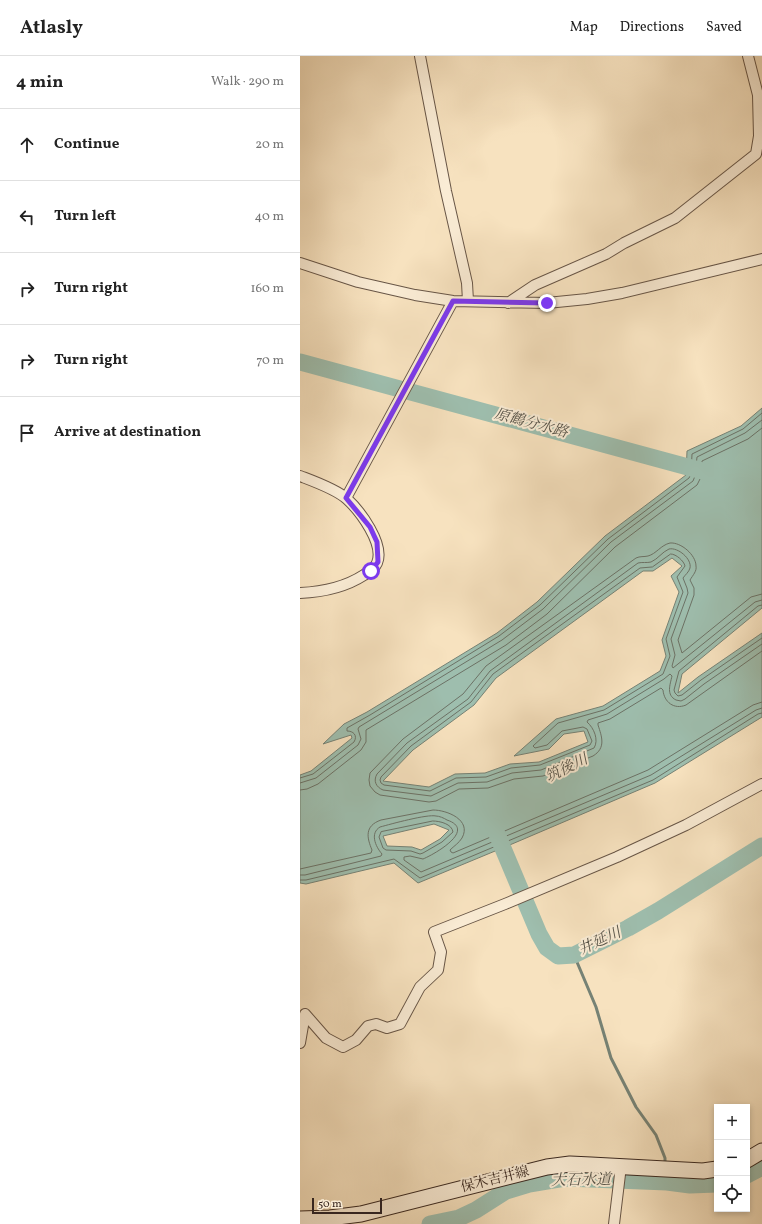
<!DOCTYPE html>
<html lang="en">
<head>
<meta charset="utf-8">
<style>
  :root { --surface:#fff; --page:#f2f2f2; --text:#222; --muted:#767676; --line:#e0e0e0 }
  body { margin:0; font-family:Vollkorn,"Noto Serif JP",serif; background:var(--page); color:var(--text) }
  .controls { position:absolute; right:12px; bottom:12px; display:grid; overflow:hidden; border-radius:0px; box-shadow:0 2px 6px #0003 }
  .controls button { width:36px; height:36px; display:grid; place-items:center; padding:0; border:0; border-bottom:1px solid var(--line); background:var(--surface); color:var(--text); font:20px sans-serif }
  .scale { position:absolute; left:12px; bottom:10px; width:70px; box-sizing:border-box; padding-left:4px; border:2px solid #39271f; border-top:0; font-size:11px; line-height:14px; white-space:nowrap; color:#39271f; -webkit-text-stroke:3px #faecd5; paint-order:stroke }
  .stop { position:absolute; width:12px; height:12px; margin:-9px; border:3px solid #7c3aed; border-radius:50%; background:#fff }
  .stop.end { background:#7c3aed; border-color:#fff; box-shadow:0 1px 4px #0008 }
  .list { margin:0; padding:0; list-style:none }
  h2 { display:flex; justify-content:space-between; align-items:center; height:52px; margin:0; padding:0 16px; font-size:17px }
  h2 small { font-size:13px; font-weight:400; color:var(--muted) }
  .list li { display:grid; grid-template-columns:26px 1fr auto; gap:12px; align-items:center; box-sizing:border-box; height:72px; padding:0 16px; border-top:1px solid var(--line) }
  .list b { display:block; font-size:15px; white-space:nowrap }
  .list em { font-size:13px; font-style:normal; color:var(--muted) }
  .icon { flex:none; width:22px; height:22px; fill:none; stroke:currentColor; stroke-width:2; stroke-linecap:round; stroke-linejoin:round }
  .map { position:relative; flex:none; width:462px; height:1168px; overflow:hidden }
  header { display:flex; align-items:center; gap:24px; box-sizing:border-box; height:56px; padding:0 20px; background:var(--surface); border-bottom:1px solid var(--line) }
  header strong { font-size:19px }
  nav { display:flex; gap:22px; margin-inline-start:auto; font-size:14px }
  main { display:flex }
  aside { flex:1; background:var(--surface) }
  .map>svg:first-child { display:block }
</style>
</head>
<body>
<header>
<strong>Atlasly</strong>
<nav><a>Map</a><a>Directions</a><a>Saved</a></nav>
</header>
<main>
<aside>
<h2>4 min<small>Walk · 290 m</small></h2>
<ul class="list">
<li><svg class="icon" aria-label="ahead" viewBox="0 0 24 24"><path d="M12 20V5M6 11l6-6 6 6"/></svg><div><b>Continue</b></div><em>20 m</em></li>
<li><svg class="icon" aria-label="left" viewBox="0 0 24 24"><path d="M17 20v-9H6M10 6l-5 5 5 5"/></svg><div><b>Turn left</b></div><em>40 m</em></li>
<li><svg class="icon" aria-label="right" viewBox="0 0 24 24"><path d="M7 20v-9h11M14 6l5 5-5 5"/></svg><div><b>Turn right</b></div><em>160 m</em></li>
<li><svg class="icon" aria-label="right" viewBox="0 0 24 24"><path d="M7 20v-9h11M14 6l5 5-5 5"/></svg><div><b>Turn right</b></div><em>70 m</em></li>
<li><svg class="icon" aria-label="arrive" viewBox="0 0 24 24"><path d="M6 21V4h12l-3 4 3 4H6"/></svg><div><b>Arrive at destination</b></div></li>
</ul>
</aside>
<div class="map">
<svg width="462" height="1168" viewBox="0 0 462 1168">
  <rect width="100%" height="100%" fill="#f7e2bf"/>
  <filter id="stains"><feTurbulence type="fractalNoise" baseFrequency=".005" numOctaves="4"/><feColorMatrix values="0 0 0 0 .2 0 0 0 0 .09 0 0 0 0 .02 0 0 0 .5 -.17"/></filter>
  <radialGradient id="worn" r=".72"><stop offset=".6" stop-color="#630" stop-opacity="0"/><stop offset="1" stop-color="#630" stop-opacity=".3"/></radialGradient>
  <!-- water -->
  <path fill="#9ebeae" stroke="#768275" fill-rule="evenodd" d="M462 352V552L382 618 378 637 398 621 462 577V661L355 727 212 788 118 827 94 807 6 828 0 827V719L11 715 52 682 51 679 23 688 44 668 67 656 197 577 237 546 305 480 386 419 387 395 441 370ZM372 502 382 510 371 520 379 536 362 584 366 600 360 615 303 650 256 663 214 700 249 693 264 678 284 675 288 686 239 706 210 708 185 717 155 718 129 731 83 725 113 694 174 649 196 622 343 515H353ZM134 768 149 774 140 783 121 794 112 791 87 790 83 780Z"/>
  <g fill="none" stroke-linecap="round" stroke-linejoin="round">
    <!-- shore -->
    <path stroke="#6c7266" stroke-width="1" d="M371 498C376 498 384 505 385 510L377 521 383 536 366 583 370 600 363 618 304 654 258 667 233 690 235 692 247 689 262 675 283 671 287 673 292 685 290 689 240 709 211 712 186 721 156 722 130 735 84 729 81 727 80 724 81 721 111 690 171 646 193 618 340 512 352 511Z
      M462 538 451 541 382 597 378 584 394 539V532L390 524C393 519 397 515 396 510 396 499 381 486 370 487 361 489 356 498 348 500 344 501 340 500 336 502L186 610 163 638 103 683 70 717 69 724 70 730 75 736 80 739 129 746 136 745 159 733 188 732 214 723 243 720 293 700C306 692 302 681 298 669V667L310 663 361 632 363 634C364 646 374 654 386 649L462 595
      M462 544 455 546 373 612 372 610 375 599 371 583 388 537 387 532 383 522C385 519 389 516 390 512 392 503 378 491 369 493 362 496 358 503 351 506 347 507 342 506 338 507L190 615 168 643 107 687 77 718C73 725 76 731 83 734L131 740 158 727 187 726 212 717 241 714 294 692C299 684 294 672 287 666L288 664 307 658 364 623 370 618 372 620C370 629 366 639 376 644L381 645 385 643 404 628 462 588
      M462 549 458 550 379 615 374 634 375 637 378 640 382 639 401 624 462 582
      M0 722 13 718 54 686C58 679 53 675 47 675V672L70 659 199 580 240 549 308 483 389 422 391 418 392 398 443 373 462 357
      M0 727 16 722 58 689 61 683 58 673 59 671 202 584 243 553 311 486 393 425 395 420 397 401 445 377 462 364
      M0 734 7 733 18 728 61 694 66 686V674L206 589 247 558 315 491 397 429 401 421 402 405 448 383 462 372
      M133 765C140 765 152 768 153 776L142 786 123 797 120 798 111 795 86 794 83 792 79 781 81 776Z
      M0 813 71 797 72 794C67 782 64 770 81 764L133 754C147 754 172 764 162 782 159 787 154 790 150 794L151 796 153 797 348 714 453 649 462 646
      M0 819H5L81 800 82 798C75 790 70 777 80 771 91 768 127 758 136 760 139 760 144 762 147 764 177 774 135 798 123 803L110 800 104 801V804L121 816 351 719 456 654 462 652
      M0 824H6L94 803 120 822 353 724 458 658 462 657"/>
    <!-- stream -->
    <path stroke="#768275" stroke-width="3" d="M274 899 296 951 311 1002 336 1051 356 1079 365 1102V1108
      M366 1117 367 1126"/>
    <!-- river -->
    <path stroke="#9ebeae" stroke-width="17" d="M0 306 410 417
      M194 771 239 878 247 892 258 900 274 899 328 872 358 855 462 790
      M447 1119 462 1111
      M130 1168 159 1162 176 1154 206 1135 229 1128 265 1122 367 1126 390 1129 417 1128"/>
    <defs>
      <path id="street" d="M120 0 146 135 167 227 168 245
        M0 207 58 226 115 239 153 245 247 247 287 243 322 237 462 203
        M208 247 235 229 306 198 324 187 375 162 456 98 459 80 458 39 448 0
        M0 420C13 425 36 433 47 443 60 455 85 488 77 507 75 512 69 516 64 519 44 532 23 536 0 537
        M46 442 153 245
        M0 987 5 958 26 982 43 991 56 984 68 970 76 968 87 972 100 968 120 931 138 914 141 896 134 876 205 848 317 801 386 769 462 728
        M314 1168 321 1110"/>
      <path id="secondary" d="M447 1104 462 1095
        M0 1163 30 1162 61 1158 247 1111 270 1108 291 1109 403 1115 417 1113"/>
    </defs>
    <!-- street casing -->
    <use href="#street" stroke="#685647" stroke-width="12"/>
    <!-- secondary casing -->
    <use href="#secondary" stroke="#39271f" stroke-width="17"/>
    <!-- street -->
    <use href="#street" stroke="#faecd5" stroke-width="10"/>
    <!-- secondary -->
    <use href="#secondary" stroke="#faecd5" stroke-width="15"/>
  </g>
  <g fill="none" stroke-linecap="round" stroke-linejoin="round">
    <!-- route -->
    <path stroke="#7c3aed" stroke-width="5" d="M71 515 78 506 77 486 70 471 46 442 153 245 247 247"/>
  </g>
  <g text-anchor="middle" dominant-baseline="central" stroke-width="4" stroke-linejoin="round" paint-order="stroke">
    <!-- street labels -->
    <g font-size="14" fill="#39271f" stroke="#faecd5">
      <text transform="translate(195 1124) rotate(-14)">保木吉井線</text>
    </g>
    <!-- water labels -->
    <g font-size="15" font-style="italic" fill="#57544a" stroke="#faecd5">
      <text transform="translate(231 368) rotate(15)">原鶴分水路</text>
      <text transform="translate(267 713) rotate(-26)">筑後川</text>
      <text transform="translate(300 886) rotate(-25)">井延川</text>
      <text transform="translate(281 1125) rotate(-1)">大石水道</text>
    </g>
  </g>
  <rect width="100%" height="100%" filter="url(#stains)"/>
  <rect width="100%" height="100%" fill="url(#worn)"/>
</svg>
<div class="controls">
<button>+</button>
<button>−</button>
<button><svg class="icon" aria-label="locate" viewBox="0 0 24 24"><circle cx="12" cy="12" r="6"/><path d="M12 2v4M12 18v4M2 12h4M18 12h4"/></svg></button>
</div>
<div class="scale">50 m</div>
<div class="stop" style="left:71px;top:515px"></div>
<div class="stop end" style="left:247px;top:247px"></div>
</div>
</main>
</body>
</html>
